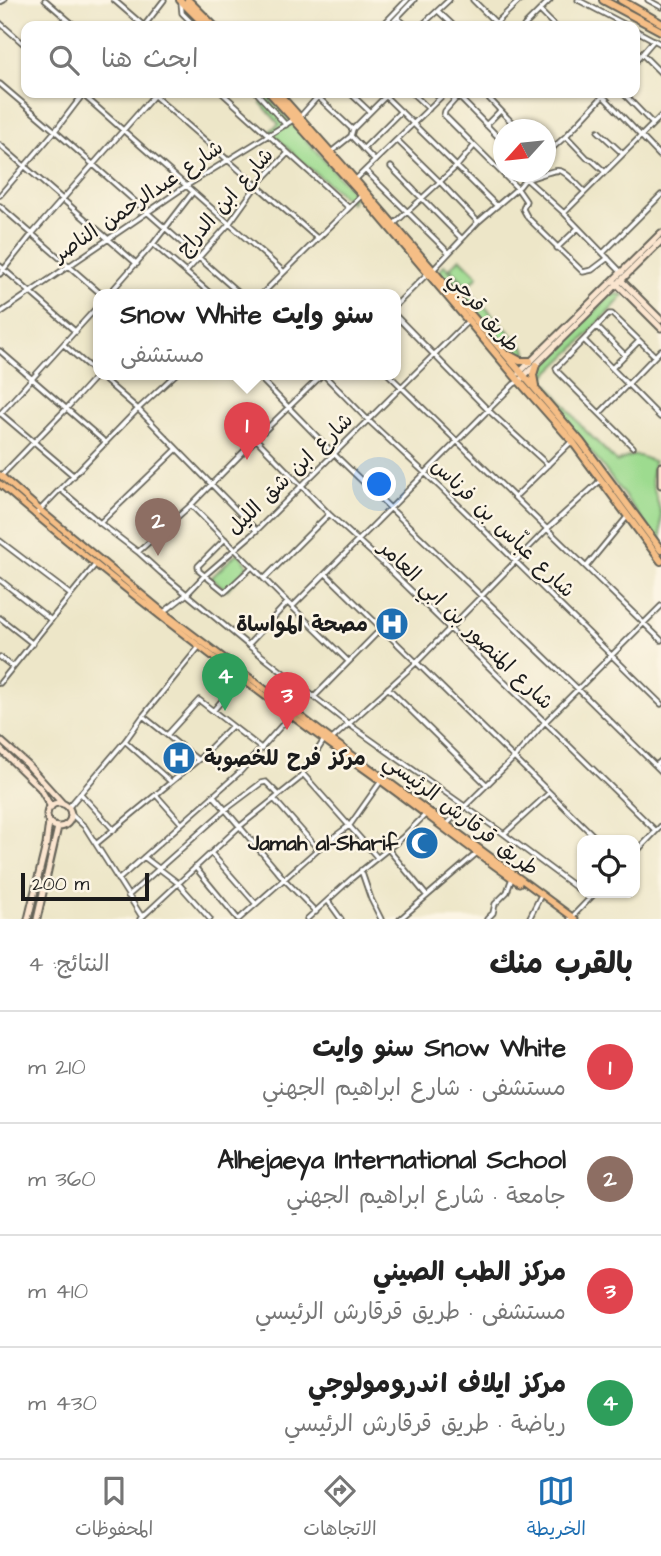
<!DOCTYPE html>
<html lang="ar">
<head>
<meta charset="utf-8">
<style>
  :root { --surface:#fff; --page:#f6f6f6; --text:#222; --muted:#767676; --line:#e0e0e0; --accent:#1f6fb2 }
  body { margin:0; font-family:"Architects Daughter","Playpen Sans Arabic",sans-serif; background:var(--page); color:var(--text); direction:rtl }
  .controls { position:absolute; right:21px; bottom:21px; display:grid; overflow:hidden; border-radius:14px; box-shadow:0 2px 5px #0004 }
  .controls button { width:63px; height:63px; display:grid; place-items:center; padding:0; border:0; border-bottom:2px solid var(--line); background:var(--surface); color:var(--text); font:35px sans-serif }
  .compass { position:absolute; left:493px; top:119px; width:63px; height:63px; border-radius:50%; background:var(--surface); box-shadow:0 2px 5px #0004; rotate:243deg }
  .scale { position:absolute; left:21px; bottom:18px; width:128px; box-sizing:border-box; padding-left:7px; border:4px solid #1c1c1c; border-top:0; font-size:19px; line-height:24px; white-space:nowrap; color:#1c1c1c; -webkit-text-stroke:5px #fcf5e5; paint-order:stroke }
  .you { position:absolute; left:380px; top:485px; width:24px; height:24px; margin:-18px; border:5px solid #fff; border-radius:50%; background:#1a73e8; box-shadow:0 0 0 10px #1a73e833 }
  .badge { display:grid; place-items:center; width:46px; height:46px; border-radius:50%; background:var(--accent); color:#fff; font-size:23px; font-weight:700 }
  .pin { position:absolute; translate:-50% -58px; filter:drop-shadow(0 2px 4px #0008) }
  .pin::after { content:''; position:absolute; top:37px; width:24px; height:21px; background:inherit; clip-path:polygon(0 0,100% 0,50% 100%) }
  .popup { position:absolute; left:93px; top:289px; width:308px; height:91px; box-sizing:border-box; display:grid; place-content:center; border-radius:14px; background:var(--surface); filter:drop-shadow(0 2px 5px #0005); font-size:23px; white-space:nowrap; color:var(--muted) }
  .popup b { font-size:26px; color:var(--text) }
  .popup::after { content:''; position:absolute; left:50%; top:100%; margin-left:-14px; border:14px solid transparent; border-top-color:var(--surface) }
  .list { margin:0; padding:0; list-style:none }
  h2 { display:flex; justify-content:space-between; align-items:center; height:91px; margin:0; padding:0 28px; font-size:30px }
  h2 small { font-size:23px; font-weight:400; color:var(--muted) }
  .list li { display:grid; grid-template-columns:46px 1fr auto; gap:21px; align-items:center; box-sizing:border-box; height:112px; padding:0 28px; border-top:2px solid var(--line) }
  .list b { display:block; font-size:26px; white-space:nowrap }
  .list p { margin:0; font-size:23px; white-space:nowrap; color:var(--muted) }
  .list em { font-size:23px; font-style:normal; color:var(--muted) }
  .icon { flex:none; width:38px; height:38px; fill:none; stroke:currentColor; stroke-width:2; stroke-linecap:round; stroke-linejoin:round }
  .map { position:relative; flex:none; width:661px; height:919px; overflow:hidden; direction:ltr }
  .search { position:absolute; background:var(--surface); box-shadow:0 2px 5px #0004; left:21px; right:21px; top:21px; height:77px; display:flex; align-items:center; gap:18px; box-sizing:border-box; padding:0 24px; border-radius:14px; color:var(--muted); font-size:26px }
  .sheet { height:539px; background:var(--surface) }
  nav { display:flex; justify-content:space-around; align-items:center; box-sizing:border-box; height:98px; border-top:2px solid var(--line); background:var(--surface); font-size:19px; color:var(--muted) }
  nav a { display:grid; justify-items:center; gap:4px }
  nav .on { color:var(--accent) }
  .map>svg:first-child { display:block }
</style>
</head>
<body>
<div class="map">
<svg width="661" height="919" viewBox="0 0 661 919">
  <rect width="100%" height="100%" fill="#fcf5e5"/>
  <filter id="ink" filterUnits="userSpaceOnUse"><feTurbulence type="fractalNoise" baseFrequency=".0143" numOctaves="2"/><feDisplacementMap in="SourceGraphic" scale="14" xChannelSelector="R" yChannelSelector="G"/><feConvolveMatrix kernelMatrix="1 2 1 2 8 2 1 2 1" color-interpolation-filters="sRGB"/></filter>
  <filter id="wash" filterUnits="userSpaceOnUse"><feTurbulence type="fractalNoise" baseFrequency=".00686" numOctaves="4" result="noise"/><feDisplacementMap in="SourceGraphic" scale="28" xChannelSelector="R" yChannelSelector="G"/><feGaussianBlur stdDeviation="1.57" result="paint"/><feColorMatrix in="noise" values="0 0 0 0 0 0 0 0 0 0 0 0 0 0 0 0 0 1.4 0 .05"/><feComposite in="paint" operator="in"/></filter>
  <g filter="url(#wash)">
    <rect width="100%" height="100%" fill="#ede6c8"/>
    <!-- green -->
    <path fill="#9ddb8f" stroke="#5c7c56" stroke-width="2" d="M268 97 349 188 354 195 351 203 300 160 270 131 279 124 261 103Z
      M460 258 478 276 468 286 450 268Z
      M444 265 526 349 527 352 519 357 515 356 439 272Z
      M617 294 624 295 579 344 543 378 567 407 582 427 617 462C635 453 637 454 654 462L651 479 661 514V545L600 463 536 384 537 373 539 366 610 296Z
      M238 552 248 566 227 590 211 578Z"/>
  </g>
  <g filter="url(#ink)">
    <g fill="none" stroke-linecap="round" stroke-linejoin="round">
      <defs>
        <path id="street" d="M45 0 75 26
          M114 0 144 26
          M473 0 496 23
          M578 0 628 26
          M648 0 661 7
          M0 2 4 0
          M181 2 182 13 195 26
          M438 11 454 26
          M540 11 555 26
          M398 18 407 26
          M0 23 26 46
          M144 26 164 0
          M382 26 407 0
          M389 26 414 0
          M421 26 449 0
          M493 26 520 0
          M524 26 550 0
          M635 30 661 44
          M643 55 661 73
          M635 62 654 40
          M0 84 55 131 240 294
          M81 93 284 272
          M151 93 317 238
          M222 93 348 207
          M257 93 286 125
          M350 93 370 112
          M382 93 497 206
          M412 93 429 109
          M461 93 445 111 444 115 517 188 526 201 523 209 528 218 583 272 592 270 608 258
          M484 93 519 130
          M623 93 653 124
          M458 96 504 143
          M603 96 661 157
          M318 97 352 129
          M300 117 321 93H324
          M486 125 500 111
          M598 131 623 154
          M351 136 375 161
          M566 136 587 158 592 160 605 172
          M397 140 440 182 478 222
          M0 145 137 264
          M363 149 401 111
          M331 152 351 136 353 129 389 93
          M546 154 566 136 606 93
          M391 167 462 239
          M366 171 449 253
          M356 179 445 93
          M526 179 564 213 622 273
          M528 179C564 168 557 164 584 191
          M0 195 55 131 84 93
          M0 206 101 294
          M564 213 661 116
          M394 224 457 166 474 146
          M153 244 211 294
          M557 248 578 228
          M603 253 661 195
          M0 266 76 332
          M433 270 478 222 520 186 531 172
          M186 272 229 224 257 185 288 153
          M0 274 32 234 156 93
          M109 294 153 244 193 192
          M262 294 362 195
          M396 305 428 273
          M0 313 186 186 293 120
          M396 316 488 410 548 465
          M597 327 625 355
          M584 340 660 417
          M64 345 138 409 256 530
          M0 351 106 443
          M612 368 639 341
          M256 374 333 453 578 689 661 771
          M323 374 368 420 441 488 661 704
          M388 374 661 640
          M0 413 74 476
          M600 413 661 350
          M0 414 98 306
          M256 439 329 514 385 565 656 831
          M633 447 557 371 556 368 609 314H612L655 356
          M1 476 67 408 98 374
          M60 489 100 523 138 552 160 572 248 645 350 725 504 834 582 892
          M515 497 571 442
          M191 505 287 602 348 661
          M35 515 138 409 176 374
          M100 523 177 449
          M225 539 198 566 199 571 225 592 252 567
          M0 541 71 595
          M138 552 191 505 256 439 323 374
          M586 567 627 517
          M326 574 598 840
          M264 579 329 514
          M0 580 51 620
          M292 607 514 384 518 382
          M164 612 187 594 204 576 256 531 468 321
          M0 618 33 644
          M248 645 287 603
          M0 657 13 667
          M0 683 95 565
          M388 688 486 784
          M314 697 381 629
          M213 711 241 678
          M143 716 198 760
          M167 735 199 700 262 749
          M331 740 417 662 547 529 600 481
          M126 742 171 782
          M656 765 661 761
          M303 774 377 857
          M81 794 114 830
          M213 795 284 879 316 912
          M157 796 181 823
          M274 799 318 849
          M68 808 125 741 143 716 199 647
          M70 813 85 827 142 917
          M447 824 514 758 544 723 661 606
          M504 834 549 793
          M96 844 198 760 231 727
          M388 849 427 896
          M211 853 256 904
          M635 853 661 826
          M144 857 178 883 210 919
          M195 867 238 919
          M361 870 371 899 381 919
          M118 880 240 772 290 716
          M128 896 225 810 261 783 266 782 278 794
          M328 901 341 919
          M140 919 239 827 299 779 324 740
          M239 919 318 849 350 825 381 781
          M307 919 351 879 403 837 426 814
          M400 919 477 853
          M487 919 493 913 495 904 507 892 512 878
          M529 919 540 897
          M570 919 595 893"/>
        <path id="secondary" d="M621 280 661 320
          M616 283 661 328
          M519 373 661 233
          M519 381 661 241
          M661 466V485
          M0 740 27 764 63 804
          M0 749 40 788 51 807
          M47 815a12 12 0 1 1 24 0a12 12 0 1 1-24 0Z
          M28 919 46 845 49 822
          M37 919 58 827"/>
        <path id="primary" d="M0 475 40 510 163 612 332 740 575 919
          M0 484C115 584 237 677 360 766 414 804 465 846 519 883"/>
        <path id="highway" d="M180 0 206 26
          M188 0 214 26
          M603 0 661 31
          M621 0 661 23
          M270 93 362 195 519 381 572 441 661 561
          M278 93 342 165 581 442 661 550
          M509 355 520 361H530
          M535 386 533 375 536 365"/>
      </defs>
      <!-- street casing -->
      <use href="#street" stroke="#656358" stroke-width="7"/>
      <!-- secondary casing -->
      <use href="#secondary" stroke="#656358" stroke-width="9"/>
      <!-- primary casing -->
      <use href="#primary" stroke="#656358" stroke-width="9"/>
      <!-- highway casing -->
      <use href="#highway" stroke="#656358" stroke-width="10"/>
      <!-- street -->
      <use href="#street" stroke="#fff" stroke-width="3.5"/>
      <!-- secondary -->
      <use href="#secondary" stroke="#fbe5cf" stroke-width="5"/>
      <!-- primary -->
      <use href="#primary" stroke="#f5be86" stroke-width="5"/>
      <!-- highway -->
      <use href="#highway" stroke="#f5be86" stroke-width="6"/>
    </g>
  </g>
  <!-- icons -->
  <defs>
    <symbol id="hospital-disc" viewBox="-11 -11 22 22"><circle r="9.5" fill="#1f6fb2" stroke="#fcf5e5"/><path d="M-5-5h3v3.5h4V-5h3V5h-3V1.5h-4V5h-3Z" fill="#fff"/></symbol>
    <symbol id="mosque-disc" viewBox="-11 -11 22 22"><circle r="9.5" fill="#1f6fb2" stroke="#fcf5e5"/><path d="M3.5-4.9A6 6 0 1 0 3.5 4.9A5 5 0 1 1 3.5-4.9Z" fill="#fff"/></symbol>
  </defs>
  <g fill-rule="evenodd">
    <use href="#hospital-disc" x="373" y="605" width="38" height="38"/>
    <use href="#hospital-disc" x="160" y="739" width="38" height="38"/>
    <use href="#mosque-disc" x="403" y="824" width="38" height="38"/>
  </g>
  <g text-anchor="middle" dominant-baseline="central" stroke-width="5" stroke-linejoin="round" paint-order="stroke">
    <!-- street labels -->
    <g font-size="21" fill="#1c1c1c" stroke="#fcf5e5">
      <text transform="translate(138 201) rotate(-34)">شارع عبدالرحمن الناصر</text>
      <text transform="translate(225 202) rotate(-49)">شارع ابن الدراج</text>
      <text transform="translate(484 312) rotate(50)">طريق قرجي</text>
      <text transform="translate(290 474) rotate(-44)">شارع ابن شق الليل</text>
      <text transform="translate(503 528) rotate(44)">شارع عباّس بن فرناس</text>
      <text transform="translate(466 625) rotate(44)">شارع المنصور بن ابي العامر</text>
      <text transform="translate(461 815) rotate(37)">طريق قرقارش الرئيسي</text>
    </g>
    <!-- poi labels -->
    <g font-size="21" font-weight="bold" fill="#1c1c1c" stroke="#fcf5e5" text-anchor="end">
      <text x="368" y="624">مصحة المواساة</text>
      <text x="204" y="758" text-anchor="start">مركز فرح للخصوبة</text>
      <text x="398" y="843">Jamah al-Sharif</text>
    </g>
  </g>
</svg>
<div class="controls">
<button><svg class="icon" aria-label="locate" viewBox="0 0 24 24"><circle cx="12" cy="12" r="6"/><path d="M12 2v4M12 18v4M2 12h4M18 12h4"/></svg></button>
</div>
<svg class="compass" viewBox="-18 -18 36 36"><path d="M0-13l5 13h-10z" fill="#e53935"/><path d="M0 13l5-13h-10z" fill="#767676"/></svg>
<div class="scale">200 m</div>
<div class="you"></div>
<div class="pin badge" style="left:247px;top:460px;background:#e0444e">1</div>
<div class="popup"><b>Snow White سنو وايت</b>مستشفى</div>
<div class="pin badge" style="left:158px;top:556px;background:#8d6e63">2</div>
<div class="pin badge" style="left:287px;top:730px;background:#e0444e">3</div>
<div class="pin badge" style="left:225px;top:711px;background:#2e9e5b">4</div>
<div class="search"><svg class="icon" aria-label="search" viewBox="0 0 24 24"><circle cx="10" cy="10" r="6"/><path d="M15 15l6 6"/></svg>ابحث هنا</div>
</div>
<section class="sheet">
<h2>بالقرب منك<small>النتائج: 4</small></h2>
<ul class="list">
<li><span class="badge" style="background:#e0444e">1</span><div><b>Snow White سنو وايت</b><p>مستشفى · شارع ابراهيم الجهني</p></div><em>210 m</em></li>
<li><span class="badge" style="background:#8d6e63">2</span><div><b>Alhejaeya International School</b><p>جامعة · شارع ابراهيم الجهني</p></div><em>360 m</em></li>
<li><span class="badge" style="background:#e0444e">3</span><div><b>مركز الطب الصيني</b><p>مستشفى · طريق قرقارش الرئيسي</p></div><em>410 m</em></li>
<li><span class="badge" style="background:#2e9e5b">4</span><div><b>مركز ايلاف اندرومولوجي</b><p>رياضة · طريق قرقارش الرئيسي</p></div><em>430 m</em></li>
</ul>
</section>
<nav>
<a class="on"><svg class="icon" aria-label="map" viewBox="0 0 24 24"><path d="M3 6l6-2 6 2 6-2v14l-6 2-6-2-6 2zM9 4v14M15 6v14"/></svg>الخريطة</a>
<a><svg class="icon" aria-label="directions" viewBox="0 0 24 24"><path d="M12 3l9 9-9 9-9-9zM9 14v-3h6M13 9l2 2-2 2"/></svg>الاتجاهات</a>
<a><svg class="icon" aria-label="saved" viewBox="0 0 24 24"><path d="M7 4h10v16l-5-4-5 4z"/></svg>المحفوظات</a>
</nav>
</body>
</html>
